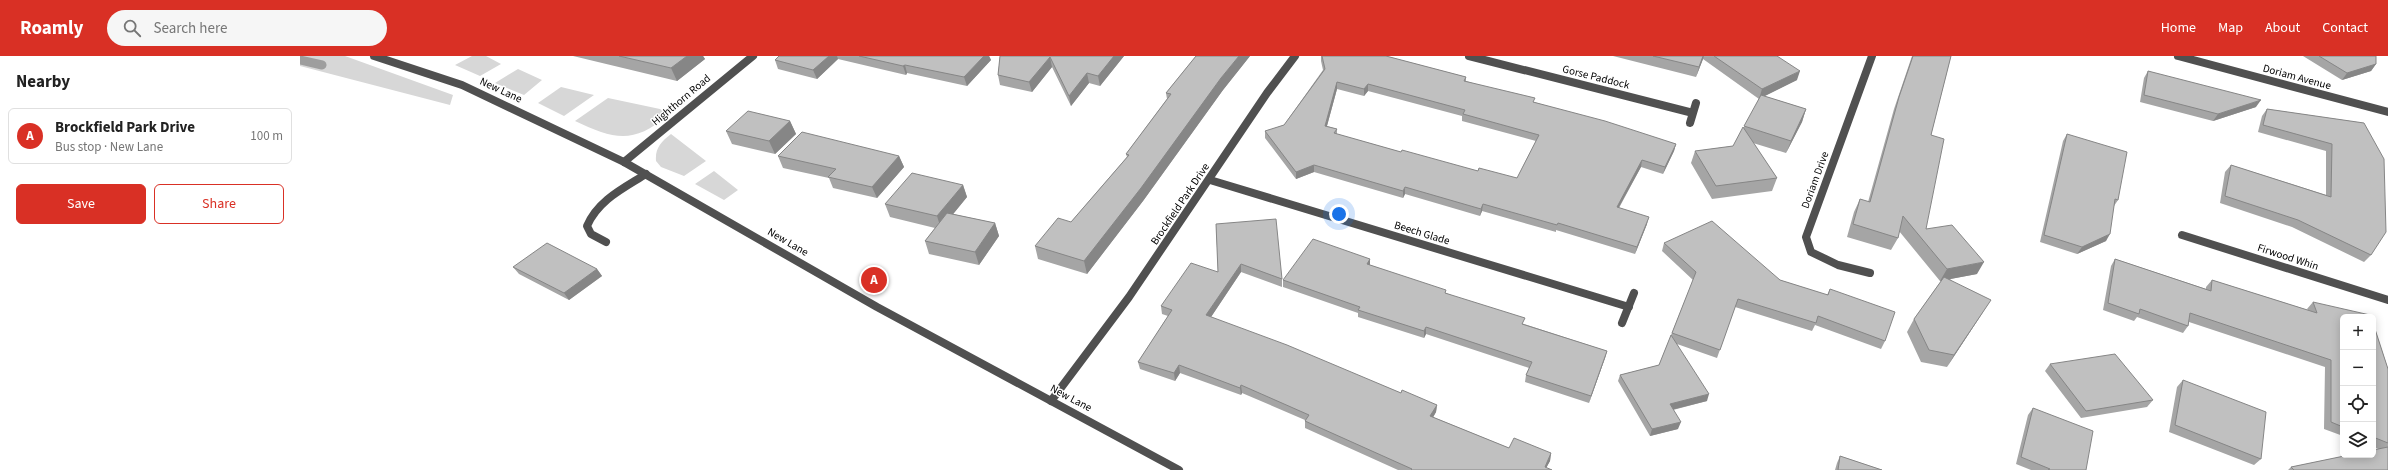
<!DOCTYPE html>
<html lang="en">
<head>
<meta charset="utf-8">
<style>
  :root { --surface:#fff; --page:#f6f6f6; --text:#222; --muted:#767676; --line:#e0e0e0; --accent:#d93025 }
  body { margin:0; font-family:"Source Sans 3",sans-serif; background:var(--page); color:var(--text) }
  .controls { position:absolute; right:12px; bottom:12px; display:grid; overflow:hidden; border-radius:6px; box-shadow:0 2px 10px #0003 }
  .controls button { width:36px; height:36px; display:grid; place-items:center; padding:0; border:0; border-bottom:1px solid var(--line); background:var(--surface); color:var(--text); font:20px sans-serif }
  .you { position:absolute; left:1039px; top:158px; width:14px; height:14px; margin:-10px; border:3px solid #fff; border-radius:50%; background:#1a73e8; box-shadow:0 0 0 6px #1a73e833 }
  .badge { display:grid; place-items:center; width:26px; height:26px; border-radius:50%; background:var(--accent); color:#fff; font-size:13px; font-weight:700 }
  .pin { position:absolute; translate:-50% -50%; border:2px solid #fff; box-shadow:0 1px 4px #0006 }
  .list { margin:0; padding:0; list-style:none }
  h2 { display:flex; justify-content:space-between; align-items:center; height:52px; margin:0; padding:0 16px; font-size:17px }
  h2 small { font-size:13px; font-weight:400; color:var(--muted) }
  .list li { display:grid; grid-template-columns:26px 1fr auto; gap:12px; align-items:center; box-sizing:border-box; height:56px; margin:0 8px 8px; padding:0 8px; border:1px solid var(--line); border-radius:6px }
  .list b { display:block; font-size:15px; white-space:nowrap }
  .list p { margin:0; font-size:13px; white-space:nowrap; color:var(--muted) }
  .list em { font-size:13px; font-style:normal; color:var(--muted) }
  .actions { display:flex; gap:8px; padding:12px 16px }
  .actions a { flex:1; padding:9px 0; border:1px solid var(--accent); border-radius:6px; text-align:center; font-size:14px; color:var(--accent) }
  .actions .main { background:var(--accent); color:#fff }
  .icon { flex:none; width:22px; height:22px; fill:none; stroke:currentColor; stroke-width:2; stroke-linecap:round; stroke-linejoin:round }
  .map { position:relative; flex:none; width:2088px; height:414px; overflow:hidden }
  header { display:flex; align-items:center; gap:24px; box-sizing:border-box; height:56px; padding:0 20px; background:var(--accent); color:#fff }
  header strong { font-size:19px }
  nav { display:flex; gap:22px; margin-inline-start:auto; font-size:14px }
  .search { width:280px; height:36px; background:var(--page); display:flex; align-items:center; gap:10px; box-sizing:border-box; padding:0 14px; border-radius:22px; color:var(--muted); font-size:15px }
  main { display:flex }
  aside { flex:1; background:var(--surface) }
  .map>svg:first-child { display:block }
</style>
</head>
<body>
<header>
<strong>Roamly</strong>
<div class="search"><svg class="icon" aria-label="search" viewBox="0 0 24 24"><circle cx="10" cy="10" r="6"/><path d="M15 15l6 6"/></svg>Search here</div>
<nav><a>Home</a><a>Map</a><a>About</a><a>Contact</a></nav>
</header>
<main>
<aside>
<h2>Nearby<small></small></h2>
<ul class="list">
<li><span class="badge">A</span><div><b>Brockfield Park Drive</b><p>Bus stop · New Lane</p></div><em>100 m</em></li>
</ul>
<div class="actions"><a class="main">Save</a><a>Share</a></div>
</aside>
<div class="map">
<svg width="2088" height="414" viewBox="0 0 2088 414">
  <rect width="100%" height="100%" fill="#fff"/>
  <!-- green -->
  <path fill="#d7d7d7" d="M0 0H45L153 39 150 49 0 10Z
    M172 0H186L201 8 180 20 155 9Z
    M218 13 242 24 224 39 195 27Z
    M261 31 294 39 264 60 238 47Z
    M308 42 360 53 368 59C333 89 314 83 275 65Z
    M371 78 406 105 384 120 361 111 356 105C355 92 361 86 371 78Z
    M414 115 438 134 424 144 395 128Z"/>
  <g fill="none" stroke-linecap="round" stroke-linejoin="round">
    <!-- stream -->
    <path stroke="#9e9e9e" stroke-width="9" d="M0 4 22 9"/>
    <!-- service -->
    <path stroke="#505050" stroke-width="8" d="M306 186 291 178 287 170C298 144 324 132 346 118"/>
    <!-- minor -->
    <path stroke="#505050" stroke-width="8" d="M1169 0 1393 57
      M1878 0 2088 56
      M1390 67 1396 47
      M324 106 453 0
      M910 124 1329 251
      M1882 179 2088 244
      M1570 217 1538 209 1511 196 1506 181 1572 0
      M1322 267 1334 237
      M751 345 829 241 967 37 995 0"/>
    <!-- tertiary -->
    <path stroke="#505050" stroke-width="8" d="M74 0 162 29 324 106 577 251 879 414"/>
  </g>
  <!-- wall -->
  <path fill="#a5a5a5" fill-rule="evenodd" d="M273 0H403L405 3 377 25Z
    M479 0H689L691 4 667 30 607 17 606 19 538 3 517 23 478 13 475 4Z
    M700 0H824L800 30 789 27 771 50 752 11 732 36 700 29 698 19Z
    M896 0H950L923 34 843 145 787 218 738 203 735 190 771 166 827 101 826 98 867 43 866 37Z
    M1021 0H1086L1166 21V25L1234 46 1376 88 1374 95 1363 118 1341 111 1319 152 1347 168 1335 198 1256 174V176L1182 155 1180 160 1105 138 1103 142 1014 116 996 123 965 82V75L984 69 1023 14 1021 5ZM1037 33 1064 40 1068 35 1162 60V65L1236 85 1217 122 1178 115 1101 96 1037 78V73L1027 70Z
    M1313 0H1477L1497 24 1464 40 1506 53 1502 66 1486 97 1453 87 1477 122 1472 135 1412 143 1391 107 1395 95 1433 90 1444 71 1459 43 1403 3 1396 21Z
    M1612 0H1651L1631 79 1626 173 1677 218 1650 223 1683 256 1647 311 1621 306 1607 276 1614 263 1641 225H1640L1599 175 1598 182 1591 194 1547 181 1554 156 1560 143 1568 146 1594 53Z
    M2003 0H2076V8L2071 15 2042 24Z
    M1848 15 1956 51 1913 65 1840 46 1844 22Z
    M1967 53 2064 67 2071 199 2064 206 1992 171 1920 147 1925 116 1931 109 2026 139V95L1958 76 1962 60Z
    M490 65 496 78 475 98 432 88 426 75Z
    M1767 78 1818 144 1814 150 1806 185 1777 198 1740 186 1763 85Z
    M478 100H599L604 111 577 142 533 132 529 122 483 112Z
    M663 129 667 141 653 158 695 167 699 180 679 209 629 198 625 185 635 172 590 161 585 148Z
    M916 168 982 223V231L941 216 911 261 1101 337 1137 349 1136 356 1133 361 1209 392 1251 397 1250 405 1246 412 1252 414H1098L1005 372V364L942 337 941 339 880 317 875 325 840 313 838 306 868 260 862 258 861 250 918 216Z
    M1364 187 1480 224 1527 239 1530 233 1585 285 1581 293 1515 269 1512 275 1435 251 1417 302 1377 288 1407 345 1373 354 1378 373 1350 380 1318 325 1320 319 1359 309 1393 224 1362 195Z
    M1070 203V209L1146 237 1224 268 1307 295 1305 302 1289 347 1225 326 1226 319 1229 312 1126 278 1124 282 1058 261V257L983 231V224Z
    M1815 203 1906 233V231L1912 224 2008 254 2007 253 2013 246 2043 261V380L2024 373 2025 311 1889 266 1888 270 1883 277 1837 261 1834 265 1803 254 1811 210Z
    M213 211 297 213 302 220 269 244 219 218Z
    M2073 267 2088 313V414H1988L1991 411 2079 393 2073 391Z
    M1750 308 1853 344 1847 351 1781 362 1745 315Z
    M1883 324 1961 403 1954 409 1869 376 1877 331Z
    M1733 352 1786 414H1731L1716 408 1728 359Z
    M1540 400 1582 414H1535L1537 407Z"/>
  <!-- shaded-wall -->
  <path fill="#868686" d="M387 0H403L405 3 377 25 371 12Z
    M529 0H537L538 3 517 23 513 14Z
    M684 0H689L691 4 667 30 664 21Z
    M814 0H824L800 30 798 20Z
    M939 0H950L923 34 843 145 787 218 784 205 921 22Z
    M1403 0H1404L1403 3 1396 21 1399 11Z
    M750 1 752 11 732 36 729 26Z
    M2076 8 2071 15 2042 24 2047 17Z
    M605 9 607 17 606 19 603 10Z
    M1500 15 1497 24 1459 43 1462 33Z
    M787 17 789 27 771 50 769 40Z
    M1037 26V33L1025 77V70Z
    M1068 28V35L1064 40V33Z
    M1961 44 1956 51 1913 65 1918 58Z
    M1506 53 1502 66 1486 97 1491 85Z
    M490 65 496 78 475 98 469 85Z
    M1376 88 1374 95 1363 118 1365 111Z
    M599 100 604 111 577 142 572 131Z
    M1342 104 1341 111 1315 158 1317 151Z
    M1014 109V116L996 123V116Z
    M663 129 667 141 641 173 637 160Z
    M1105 131V138L1103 142V135Z
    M1183 148 1182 155 1180 160 1181 153Z
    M1349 161 1347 168 1335 198 1337 191Z
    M695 167 699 180 679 209 675 196Z
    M1810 178 1806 185 1777 198 1782 191Z
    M1070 203V210L1067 208Z
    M1684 206 1677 218 1640 225 1647 213Z
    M941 208V216L907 267 906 259Z
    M297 213 302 220 269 244 264 237Z
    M1691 244 1683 256 1647 311 1654 299Z
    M1126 271V278L1124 282V275Z
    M1307 295 1305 302 1289 347 1291 340Z
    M879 309 880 317 875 325 874 317Z
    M941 329 942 337 941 339 940 332Z
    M1409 338 1407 345 1367 355 1370 348Z
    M1137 349 1136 356 1130 367V360Z
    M1381 366 1378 373 1350 380 1352 373Z
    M1251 397 1250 405 1245 414V411Z"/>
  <!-- building -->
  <path fill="#c0c0c0" stroke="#868686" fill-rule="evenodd" d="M319 0H387L371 12Z
    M479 0H529L513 14 475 4Z
    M559 0H684L664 21 605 9 603 10Z
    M700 0H814L798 20 787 17 769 40 750 1 729 26 698 19Z
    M896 0H939L921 22 841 132 784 205 735 190 758 162 771 166 829 99 826 98 871 38 866 37Z
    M1022 0H1086L1166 21 1164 25 1235 42 1233 46 1305 65 1376 88 1365 111 1342 104 1317 151 1349 161 1337 191 1258 167 1257 169 1183 148 1181 153 1105 131 1103 135 1014 109 996 116 965 75 984 69 1025 13ZM1037 26 1064 33 1068 28 1165 54 1163 58 1239 79 1217 122 1179 112 1178 115 1102 94 1101 96 1034 77 1037 73 1025 70Z
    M1353 0H1403L1399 11Z
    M1414 0H1477L1500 15 1462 33Z
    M1613 0H1651L1631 79 1644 83 1626 173 1652 169 1684 206 1647 213 1603 160 1598 182 1553 168 1560 143 1570 146 1599 41Z
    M2019 0H2076V8L2047 17Z
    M1848 15 1961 44 1918 58 1844 39Z
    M1461 39 1506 53 1491 85 1444 70Z
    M1967 53 2064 67 2084 103 2086 176 2071 199 1998 164 1925 140 1931 109 2031 141 2032 88 1963 69Z
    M448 55 490 65 469 85 426 75Z
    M1443 71 1477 122 1416 130 1395 95 1433 90Z
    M502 76 599 100 572 131 528 121 536 113 478 100Z
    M1767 78 1827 96 1818 144 1815 143 1810 178 1782 191 1744 179Z
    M612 117 663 129 637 160 585 148Z
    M647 157 695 167 675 196 625 185Z
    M976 163 982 223 941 208 906 259 987 289 1101 337 1102 334 1137 349 1130 360 1209 392 1214 382 1251 397 1245 411 1252 414H1111L1112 413 1005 365 1009 359 941 329 940 332 879 309 874 317 838 306 872 254 861 250 891 207 918 216 916 168Z
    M1412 165 1480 224 1528 239 1530 233 1595 256 1585 285 1518 260 1516 267 1438 243 1420 294 1372 277 1396 216 1364 187Z
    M1013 183 1070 203 1067 208 1146 234 1145 237 1225 262 1222 268 1307 295 1291 340 1226 319 1232 306 1126 271 1124 275 1058 254 1060 251 983 224Z
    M247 187 297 213 264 237 213 211Z
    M1815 203 1911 235 1912 224 2017 257 2013 246 2070 259 2071 261H2043V371L2031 366V304L1890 257 1888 270 1840 253 1839 258 1808 247Z
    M1644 221 1691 244 1654 299 1629 294 1614 263Z
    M2073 267 2088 313V387L2073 381Z
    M1371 279 1409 338 1370 348 1381 366 1352 373 1320 319 1359 309Z
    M1815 298 1853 344 1786 355 1750 308Z
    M1883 324 1966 356 1961 403 1875 369Z
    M1733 352 1793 375 1786 414H1748L1750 413 1721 401Z
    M2088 391V414H1994L1991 411 2049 399H2073V394Z
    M1540 400 1582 414H1538Z"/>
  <g text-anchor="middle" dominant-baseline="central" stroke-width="3" stroke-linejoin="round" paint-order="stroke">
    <!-- street labels -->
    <g font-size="11" fill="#000" stroke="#fff">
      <text transform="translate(1296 21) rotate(14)">Gorse Paddock</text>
      <text transform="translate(1997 21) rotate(15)">Doriam Avenue</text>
      <text transform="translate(201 34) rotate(25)">New Lane</text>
      <text transform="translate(381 44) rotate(-40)">Highthorn Road</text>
      <text transform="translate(1515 124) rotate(-70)">Doriam Drive</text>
      <text transform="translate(880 148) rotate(-56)">Brockfield Park Drive</text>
      <text transform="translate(1122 177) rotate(17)">Beech Glade</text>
      <text transform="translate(488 186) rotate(30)">New Lane</text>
      <text transform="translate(1988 201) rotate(18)">Firwood Whin</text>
      <text transform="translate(771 342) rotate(28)">New Lane</text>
    </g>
  </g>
</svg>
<div class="controls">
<button>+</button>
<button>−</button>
<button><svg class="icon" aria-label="locate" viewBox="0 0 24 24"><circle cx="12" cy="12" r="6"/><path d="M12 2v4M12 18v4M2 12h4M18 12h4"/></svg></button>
<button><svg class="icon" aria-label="layers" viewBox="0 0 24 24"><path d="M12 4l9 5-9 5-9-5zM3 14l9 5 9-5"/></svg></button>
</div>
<div class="you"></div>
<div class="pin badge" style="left:574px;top:224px">A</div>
</div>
</main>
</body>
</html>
